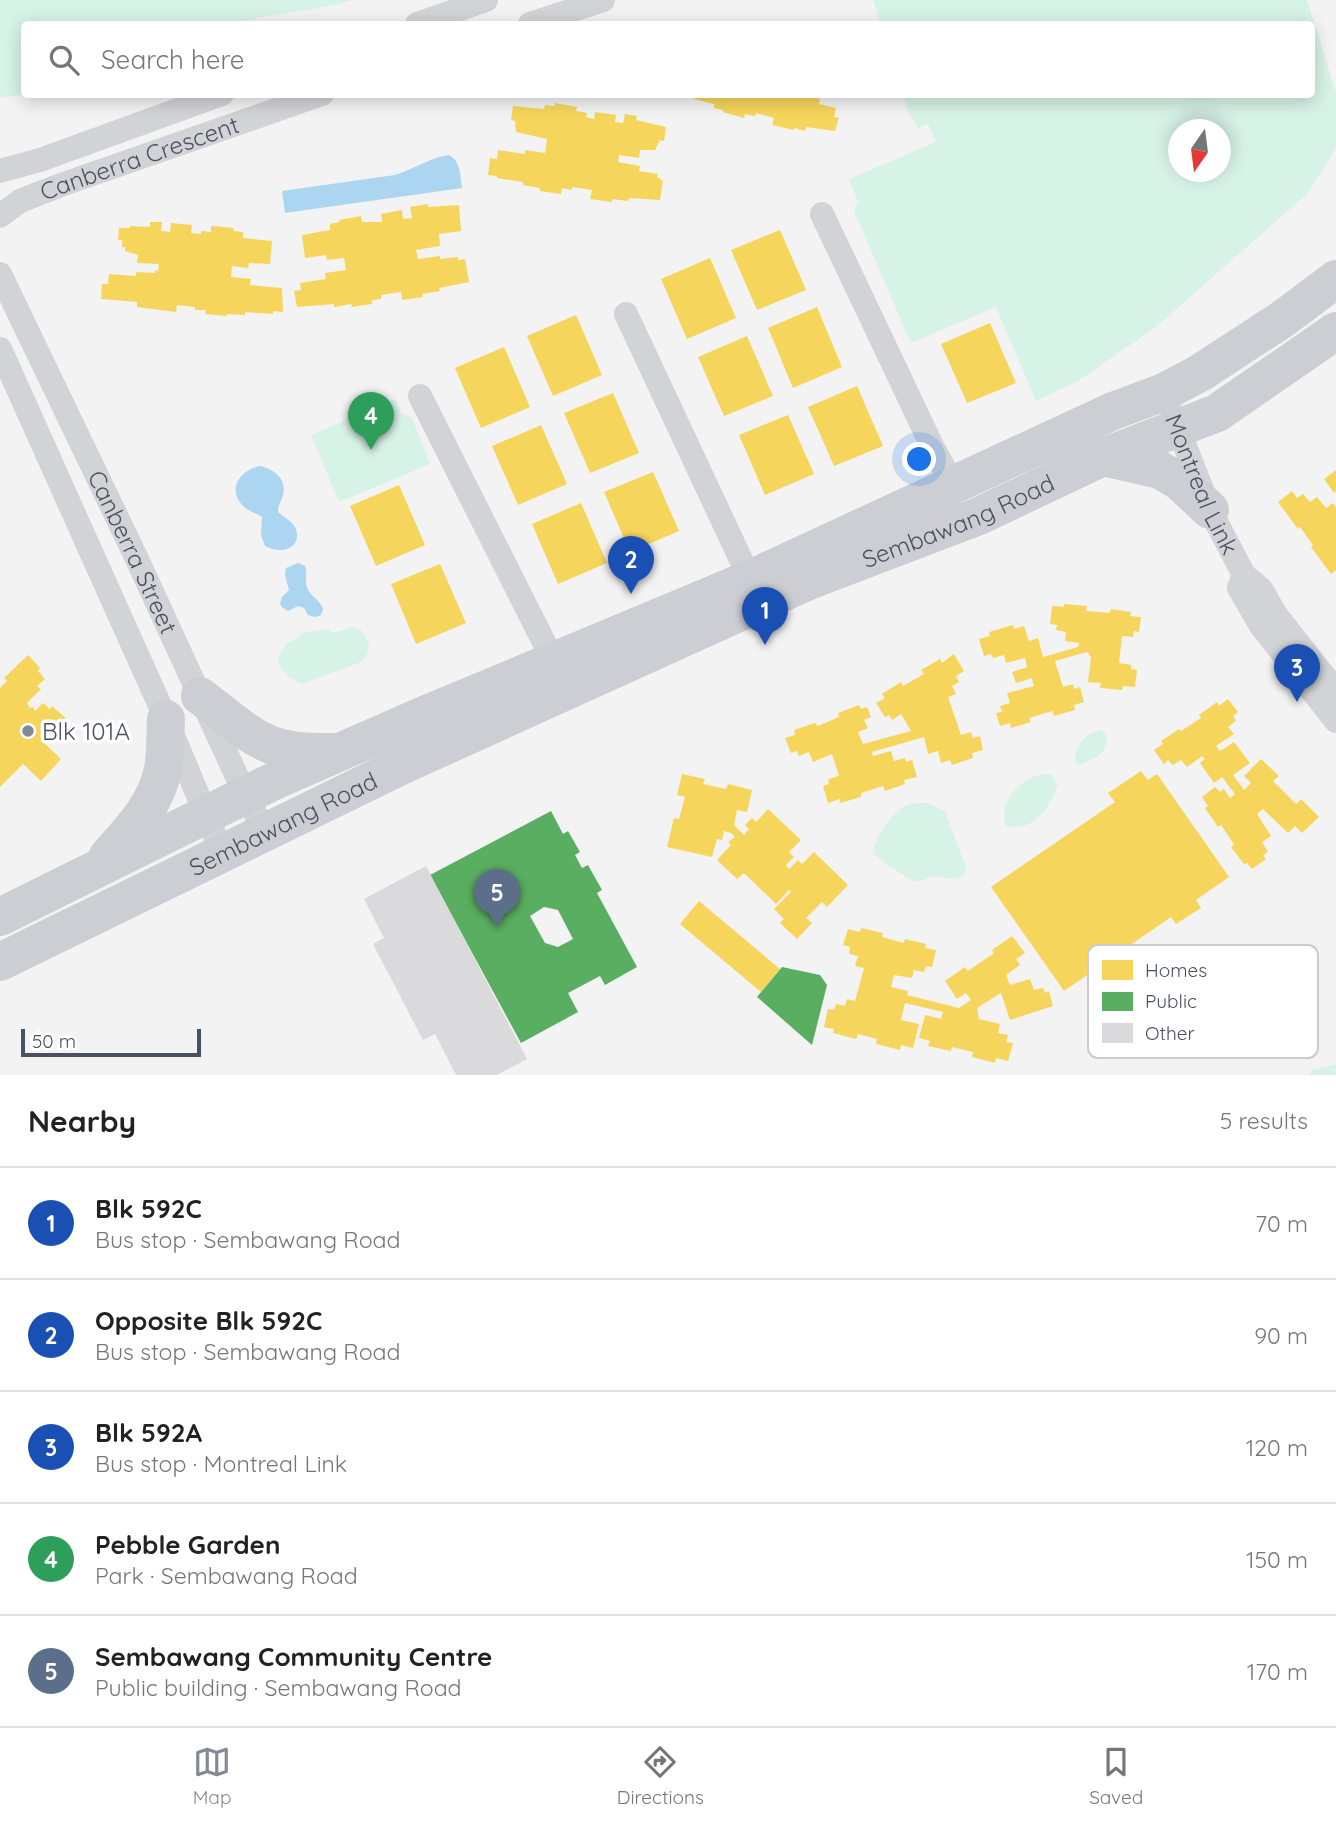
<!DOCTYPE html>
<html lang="en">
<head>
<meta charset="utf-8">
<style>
  :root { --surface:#fff; --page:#f2f2f2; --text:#222; --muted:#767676; --line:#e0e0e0; --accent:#848a93 }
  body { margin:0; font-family:Quicksand,sans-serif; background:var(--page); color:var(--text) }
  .compass { position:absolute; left:1168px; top:119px; width:63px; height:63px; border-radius:50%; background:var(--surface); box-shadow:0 4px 18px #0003; rotate:194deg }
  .scale { position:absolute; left:21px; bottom:18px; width:180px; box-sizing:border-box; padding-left:7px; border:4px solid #495160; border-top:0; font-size:19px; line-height:24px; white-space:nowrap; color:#495160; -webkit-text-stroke:5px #fff; paint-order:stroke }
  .you { position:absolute; left:920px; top:460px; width:24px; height:24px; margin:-18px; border:5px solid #fff; border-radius:50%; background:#1a73e8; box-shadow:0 0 0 10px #1a73e833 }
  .badge { display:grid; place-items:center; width:46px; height:46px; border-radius:50%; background:var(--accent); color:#fff; font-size:23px; font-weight:700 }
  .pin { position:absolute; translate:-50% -58px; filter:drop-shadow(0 2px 4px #0008) }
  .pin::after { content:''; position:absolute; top:37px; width:24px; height:21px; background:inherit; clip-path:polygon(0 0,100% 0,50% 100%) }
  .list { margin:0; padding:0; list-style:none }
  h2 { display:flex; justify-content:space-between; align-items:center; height:91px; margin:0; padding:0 28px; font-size:30px }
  h2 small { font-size:23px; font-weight:400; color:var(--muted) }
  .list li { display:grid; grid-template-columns:46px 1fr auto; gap:21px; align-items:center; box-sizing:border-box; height:112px; padding:0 28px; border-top:2px solid var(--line) }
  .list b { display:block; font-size:26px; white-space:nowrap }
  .list p { margin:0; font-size:23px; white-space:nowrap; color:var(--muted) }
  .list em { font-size:23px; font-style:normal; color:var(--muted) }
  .icon { flex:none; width:38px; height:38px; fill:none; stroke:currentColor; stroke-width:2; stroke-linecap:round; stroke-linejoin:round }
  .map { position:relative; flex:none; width:1336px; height:1075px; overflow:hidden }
  .search { position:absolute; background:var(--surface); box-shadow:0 4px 18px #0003; left:21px; right:21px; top:21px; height:77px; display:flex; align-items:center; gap:18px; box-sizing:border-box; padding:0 24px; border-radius:7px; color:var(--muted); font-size:26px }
  .sheet { height:651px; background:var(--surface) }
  nav { display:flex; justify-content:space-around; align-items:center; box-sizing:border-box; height:98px; border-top:2px solid var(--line); background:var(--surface); font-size:19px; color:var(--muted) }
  nav a { display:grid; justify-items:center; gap:4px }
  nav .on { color:var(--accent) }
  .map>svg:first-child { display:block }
</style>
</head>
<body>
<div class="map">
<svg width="1336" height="1075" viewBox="0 0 1336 1075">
  <rect width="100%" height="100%" fill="#f3f3f3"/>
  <!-- green -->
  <path fill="#d7f2e7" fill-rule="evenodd" d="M0 0H353C313 12 273 12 234 24H24L26 95 0 97Z
    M873 0H1307L1336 93V148L1308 193 1156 327 1078 381 1036 401 996 307 911 343 854 211 858 201 849 179 936 142 928 124 918 128 908 111 903 95 1312 94V24H881ZM1178 130H1220V172H1178Z
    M395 399 401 413 412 418 430 464 339 502 311 435Z
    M353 627 361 630 369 643 367 655 361 662 302 684C287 677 268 665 285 646 290 640 297 641 302 633L328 629 333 633Z
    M1101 730 1107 735C1107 757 1096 757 1079 765L1075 763C1075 745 1084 734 1101 730Z
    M1045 774H1051L1058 785C1050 807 1033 833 1006 826 997 802 1022 776 1045 774Z
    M927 803 945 811 965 865 966 873C950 884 948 875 932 877 927 878 921 881 915 882L887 865 873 853C875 837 893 809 910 804 915 803 922 803 927 803Z
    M1336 1064V1075H1309L1312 1070Z"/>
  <!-- water -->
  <path fill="#abd5f1" d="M449 155C461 161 460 176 462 188L285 213 282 191 395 175C412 170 431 157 449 155Z
    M260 466C274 469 287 479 283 495 281 502 278 505 278 512 283 517 292 521 295 527 304 547 282 556 265 546L261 535 262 517C256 513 248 511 243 506 226 488 241 470 260 466Z
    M298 563 305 566C308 573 305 577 306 584 308 596 320 599 323 609L321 615 315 617 308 615 304 608 298 606 288 611 283 608 280 604 282 597 289 590 285 575 286 568Z"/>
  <!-- homes -->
  <path fill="#f6d55c" d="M690 94H804L820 99 819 104 836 108 834 117 839 118 835 131 806 127 805 131 794 128V130L772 125 774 118 756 113 755 116 745 114 744 118 723 112V110L714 108V104L694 99 695 97Z
    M555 103 577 107 576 111 587 113 586 117 594 119 595 112 616 115 615 122 623 123 625 114 637 116 636 120 666 127 664 141 660 140 655 150H640L639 158 619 155 618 162 640 166 639 171 658 174 657 177 663 181 660 200 629 198 628 201 612 199V202L590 199 592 190 572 187V190L562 188 561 194 540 191V188L523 185V182L497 178V176L488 175 490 158 497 159 498 150 525 154V150L545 153 547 139 516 132 515 121 511 120 513 106 544 109 545 105 555 106Z
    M428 204V207L459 205 461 231 439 234 440 246 416 250 418 259 440 256V259L458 257V260L465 259 469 282 439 288 440 291 422 294 423 297 402 300 401 292 381 295V299L372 300V304L352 307 351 304 334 307V304L297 307 294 291 301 290 300 283 326 279 325 273 346 270 344 258 327 260 326 255 305 258 302 235 330 230V224L340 222 339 220 361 216 362 222H382L381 214 402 210 403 219 412 218 410 207Z
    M150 222H162L161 231 170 232 171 223 192 225 191 233 201 234V231L211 232V226L234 228 233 231 243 232V238L272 241 270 264 249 263 248 268 232 266 231 277 251 279 250 285 282 288 283 312 273 311V314L245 312V315L227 314V316L205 314 206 310H195V307L177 305 176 312 137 307V302L101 299 102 284H108L109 274 136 276V272L155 273V270L158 271 159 264 137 263 138 255 125 251V247H122V240H118L119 228H130V226L150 227Z
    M780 230 806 290 757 310 731 250Z
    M710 258 736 318 687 339 661 279Z
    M817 307 842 367 793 388 768 328Z
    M576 315 602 375 553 396 527 336Z
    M990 323 1016 383 967 403 941 344Z
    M747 336 773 396 724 416 698 357Z
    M504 347 530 407 481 428 455 368Z
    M857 386 883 446 834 466 808 407Z
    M613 393 639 453 590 473 564 413Z
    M788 415 814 474 765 495 739 435Z
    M541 425 567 484 518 505 492 446Z
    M1336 470V491L1334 493 1324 479Z
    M653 472 679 531 630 552 604 492Z
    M399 485 425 545 376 566 350 506Z
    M1292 491 1297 498 1303 494 1310 502 1317 497 1326 508 1333 503 1336 507V570L1331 574 1311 547 1313 545 1300 527 1298 529 1278 502Z
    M581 503 607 563 558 584 532 524Z
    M440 564 466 623 416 644 391 584Z
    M1064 604 1087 606 1086 611 1110 613 1111 609 1131 612 1130 616 1141 617 1139 632 1134 631 1133 637 1122 636 1119 663 1131 665V669L1137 670 1135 687 1123 686 1122 690 1100 688 1101 683 1088 682 1091 657 1087 652 1055 661 1063 687 1073 684 1074 689 1080 687 1084 702 1074 705 1075 710 1054 716 1052 711 1029 718 1031 722 1011 728 1010 723 1000 726 996 713 1002 712 1000 706 1010 703 1007 693 1034 686 1032 678 1016 683 1012 672 1027 667 1025 658 1006 663 1004 655 993 658 991 654 984 656 979 639 990 636 989 632 1013 625 1014 629 1024 626 1029 641 1038 638 1043 657 1078 647 1079 643 1065 641 1066 632 1056 630 1057 625 1050 624 1052 606 1064 607Z
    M954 654 964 671 956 676 959 682 952 686 956 694 948 697 961 735 971 732 973 738 980 736 983 750 972 753 973 758 952 765 950 760 941 763 938 751 928 754 924 737 872 752 873 756 891 751 894 761 905 758 906 762 912 760 917 777 904 780 905 784 885 791 883 786 861 793V797L840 803V799L828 803 823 786 829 784 828 779 839 776 832 754 813 762 809 752 799 756 797 751 791 753 785 738 795 735 794 730 815 723 818 726 839 717 838 713 859 705 861 709 867 707 871 717 864 720 868 728 858 732 863 744 911 731 901 714 892 720 889 715 885 717 876 703 885 698 882 694 901 682 903 686 924 674 921 670 940 659 942 663Z
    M28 655 40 668 38 671 45 679 37 686 41 689 27 703 30 708 33 707 35 711 43 703 50 709 52 706 68 720 44 743 61 759 41 781 23 764 0 787V688L7 681 4 678Z
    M1228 699 1238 712 1233 716 1236 721 1228 727 1234 734 1216 746 1220 751 1234 742 1250 763 1233 775 1244 790 1251 783 1244 776 1261 759 1279 776 1273 781 1296 804 1301 799 1319 817 1302 833 1295 826 1288 833 1263 809 1257 814 1271 836 1262 842 1268 852 1263 855 1266 859 1252 869 1247 863 1244 864 1231 847 1234 844 1221 825 1218 827 1205 808 1208 806 1202 797 1215 787 1220 792 1224 789 1230 798 1235 794 1222 777 1214 783 1200 763 1205 759 1202 756 1187 767 1181 760 1173 765 1168 760 1164 764 1154 750 1163 744 1161 741 1179 729 1181 731 1201 718 1199 715 1217 702 1219 706Z
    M1141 771 1148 780 1157 774 1229 877 1196 900 1201 908 1176 924 1171 917 1064 991 991 887 1115 802 1108 793Z
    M682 774 705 779 703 784 726 789 728 784 752 790 747 812 737 810 734 825 744 835 749 829 745 825 752 818 756 822 768 809 801 840 789 852 794 857 786 865 789 869 798 860 802 864 814 852 848 885 827 907 822 902 806 918 812 923 797 939 780 923 784 919 774 909 791 892 789 890 776 904 744 873 737 879 717 860 731 845 728 842 735 837 731 833 724 831 722 840 717 839 712 857 667 847 674 818 679 819 685 797 677 795Z
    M699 901 780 969 761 992 680 924Z
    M861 928 883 933 882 937 904 943 905 939 926 944 925 948 936 950 932 967 926 966 924 972 914 970 912 978 894 975 891 987 908 991 907 995 959 1008 971 1000 966 993 957 999 945 981 965 967 968 971 994 953 992 950 1012 936 1025 953 1016 959 1020 965 1006 975 1010 985 1030 979 1034 990 1043 988 1045 993 1049 991 1053 1006 1010 1020 1001 993 977 1008 979 1019 1000 1024 998 1033 1008 1035 1006 1042 1013 1043 1008 1061 996 1058 995 1063 972 1057 973 1052 952 1047 951 1051 928 1046 930 1041 919 1038 925 1015 941 1019 943 1012 905 1003 901 1020 919 1024 913 1048 901 1045 900 1050 876 1044 877 1039 858 1034 856 1039 833 1033 834 1029 824 1027 828 1009 834 1010 836 1004 845 1006 847 999 855 1001 864 968 855 966 858 956 849 954 850 947 843 945 848 929 860 932Z"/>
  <!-- public -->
  <path fill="#5aae61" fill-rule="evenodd" d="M551 811 563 834 568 831 580 852 575 855 582 868 588 865 602 890 597 893 637 967 605 985 600 976 568 993 578 1012 521 1043 430 875ZM544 907 558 910 573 939 558 947 545 943 530 916Z
    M782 967 820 975 827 985 812 1045 757 997Z"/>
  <!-- building -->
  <path fill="#dadadc" d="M426 866 527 1059 497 1075H456L435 1034 423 1040 373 944 384 938 364 899Z"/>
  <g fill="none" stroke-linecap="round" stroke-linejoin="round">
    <!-- minor -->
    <g stroke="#d1d3d6" stroke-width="24">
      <path d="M417 24 486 0"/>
      <path d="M530 24 603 0"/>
      <path d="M0 171 40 160 222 94"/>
      <path d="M822 214 933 448 954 485"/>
      <path id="s1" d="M0 216 20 201 58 186 322 94"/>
      <path id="s2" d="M0 274 136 557 245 794 265 832"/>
      <path d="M626 314 750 579"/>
      <path d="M0 349 166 719 222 853"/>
      <path d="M420 396 560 674"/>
      <path id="s3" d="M1173 415 1210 510 1244 575 1261 589 1276 615 1336 691"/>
      <path d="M1244 575 1239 588 1261 626 1336 721"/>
    </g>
    <!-- primary -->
    <g stroke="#ccced3" stroke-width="38">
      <path d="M1103 457 1160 470 1180 482 1210 510"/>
      <path d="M200 696C222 712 252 741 278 747 296 752 315 752 333 752"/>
      <path d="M108 856C132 829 156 805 163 769 166 753 165 735 166 719"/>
      <path d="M0 917 274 781 422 716 750 579 1113 411 1164 392 1200 373 1284 318 1336 279"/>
      <path id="s4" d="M0 962 401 766 811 580 979 516 1103 457 1217 413 1336 331"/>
    </g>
  </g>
  <!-- markers -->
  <circle fill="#848a93" stroke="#fff" stroke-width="2.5" cx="28" cy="731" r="7"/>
  <g text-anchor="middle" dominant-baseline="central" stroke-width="7" stroke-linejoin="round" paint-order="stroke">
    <!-- street labels -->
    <g font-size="24" fill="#495160" stroke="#fff">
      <text stroke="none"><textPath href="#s1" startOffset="152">Canberra Crescent</textPath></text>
      <text stroke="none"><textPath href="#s3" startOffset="75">Montreal Link</textPath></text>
      <text stroke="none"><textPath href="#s4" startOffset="1055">Sembawang Road</textPath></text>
      <text stroke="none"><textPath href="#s2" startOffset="308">Canberra Street</textPath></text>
      <text stroke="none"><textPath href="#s4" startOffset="315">Sembawang Road</textPath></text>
    </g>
    <!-- poi labels -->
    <g font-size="24" fill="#495160" stroke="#fff" text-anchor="start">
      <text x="42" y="731">Blk 101A</text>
    </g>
  </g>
  <!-- legend -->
  <rect x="1088" y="945" width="230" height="113" rx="10" fill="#fff" stroke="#c8cbcf" stroke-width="2"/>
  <rect x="1102" y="960" width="31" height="20" fill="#f6d55c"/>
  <rect x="1102" y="992" width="31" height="19" fill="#5aae61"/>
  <rect x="1102" y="1023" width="31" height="20" fill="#dadadc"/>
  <g font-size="19" fill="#495160">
    <text x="1145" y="977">Homes</text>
    <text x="1145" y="1008">Public</text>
    <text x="1145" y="1040">Other</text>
  </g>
</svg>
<svg class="compass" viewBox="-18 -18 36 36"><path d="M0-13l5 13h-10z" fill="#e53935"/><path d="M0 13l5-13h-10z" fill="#767676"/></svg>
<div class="scale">50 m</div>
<div class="you"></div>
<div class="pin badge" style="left:765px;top:645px;background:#1a4fb4">1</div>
<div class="pin badge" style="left:631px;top:594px;background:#1a4fb4">2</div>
<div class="pin badge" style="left:1297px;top:702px;background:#1a4fb4">3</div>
<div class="pin badge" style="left:371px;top:450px;background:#2e9e5b">4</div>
<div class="pin badge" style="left:497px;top:927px;background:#5c6f8a">5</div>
<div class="search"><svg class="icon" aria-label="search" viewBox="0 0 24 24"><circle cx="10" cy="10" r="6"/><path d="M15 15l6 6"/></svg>Search here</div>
</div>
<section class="sheet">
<h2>Nearby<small>5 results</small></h2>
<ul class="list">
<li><span class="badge" style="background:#1a4fb4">1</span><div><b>Blk 592C</b><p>Bus stop · Sembawang Road</p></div><em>70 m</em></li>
<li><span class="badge" style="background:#1a4fb4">2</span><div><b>Opposite Blk 592C</b><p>Bus stop · Sembawang Road</p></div><em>90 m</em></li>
<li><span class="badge" style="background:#1a4fb4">3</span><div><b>Blk 592A</b><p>Bus stop · Montreal Link</p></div><em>120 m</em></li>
<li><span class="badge" style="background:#2e9e5b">4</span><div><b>Pebble Garden</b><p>Park · Sembawang Road</p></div><em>150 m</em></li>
<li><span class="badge" style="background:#5c6f8a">5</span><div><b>Sembawang Community Centre</b><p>Public building · Sembawang Road</p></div><em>170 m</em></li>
</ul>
</section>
<nav>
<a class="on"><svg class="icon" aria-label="map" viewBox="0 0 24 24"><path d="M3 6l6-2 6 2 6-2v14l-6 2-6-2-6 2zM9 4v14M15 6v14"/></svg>Map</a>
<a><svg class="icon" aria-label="directions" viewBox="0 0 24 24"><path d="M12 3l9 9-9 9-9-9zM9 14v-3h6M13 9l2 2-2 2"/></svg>Directions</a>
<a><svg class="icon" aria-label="saved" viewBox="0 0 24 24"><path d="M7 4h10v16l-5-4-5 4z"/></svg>Saved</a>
</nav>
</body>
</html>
